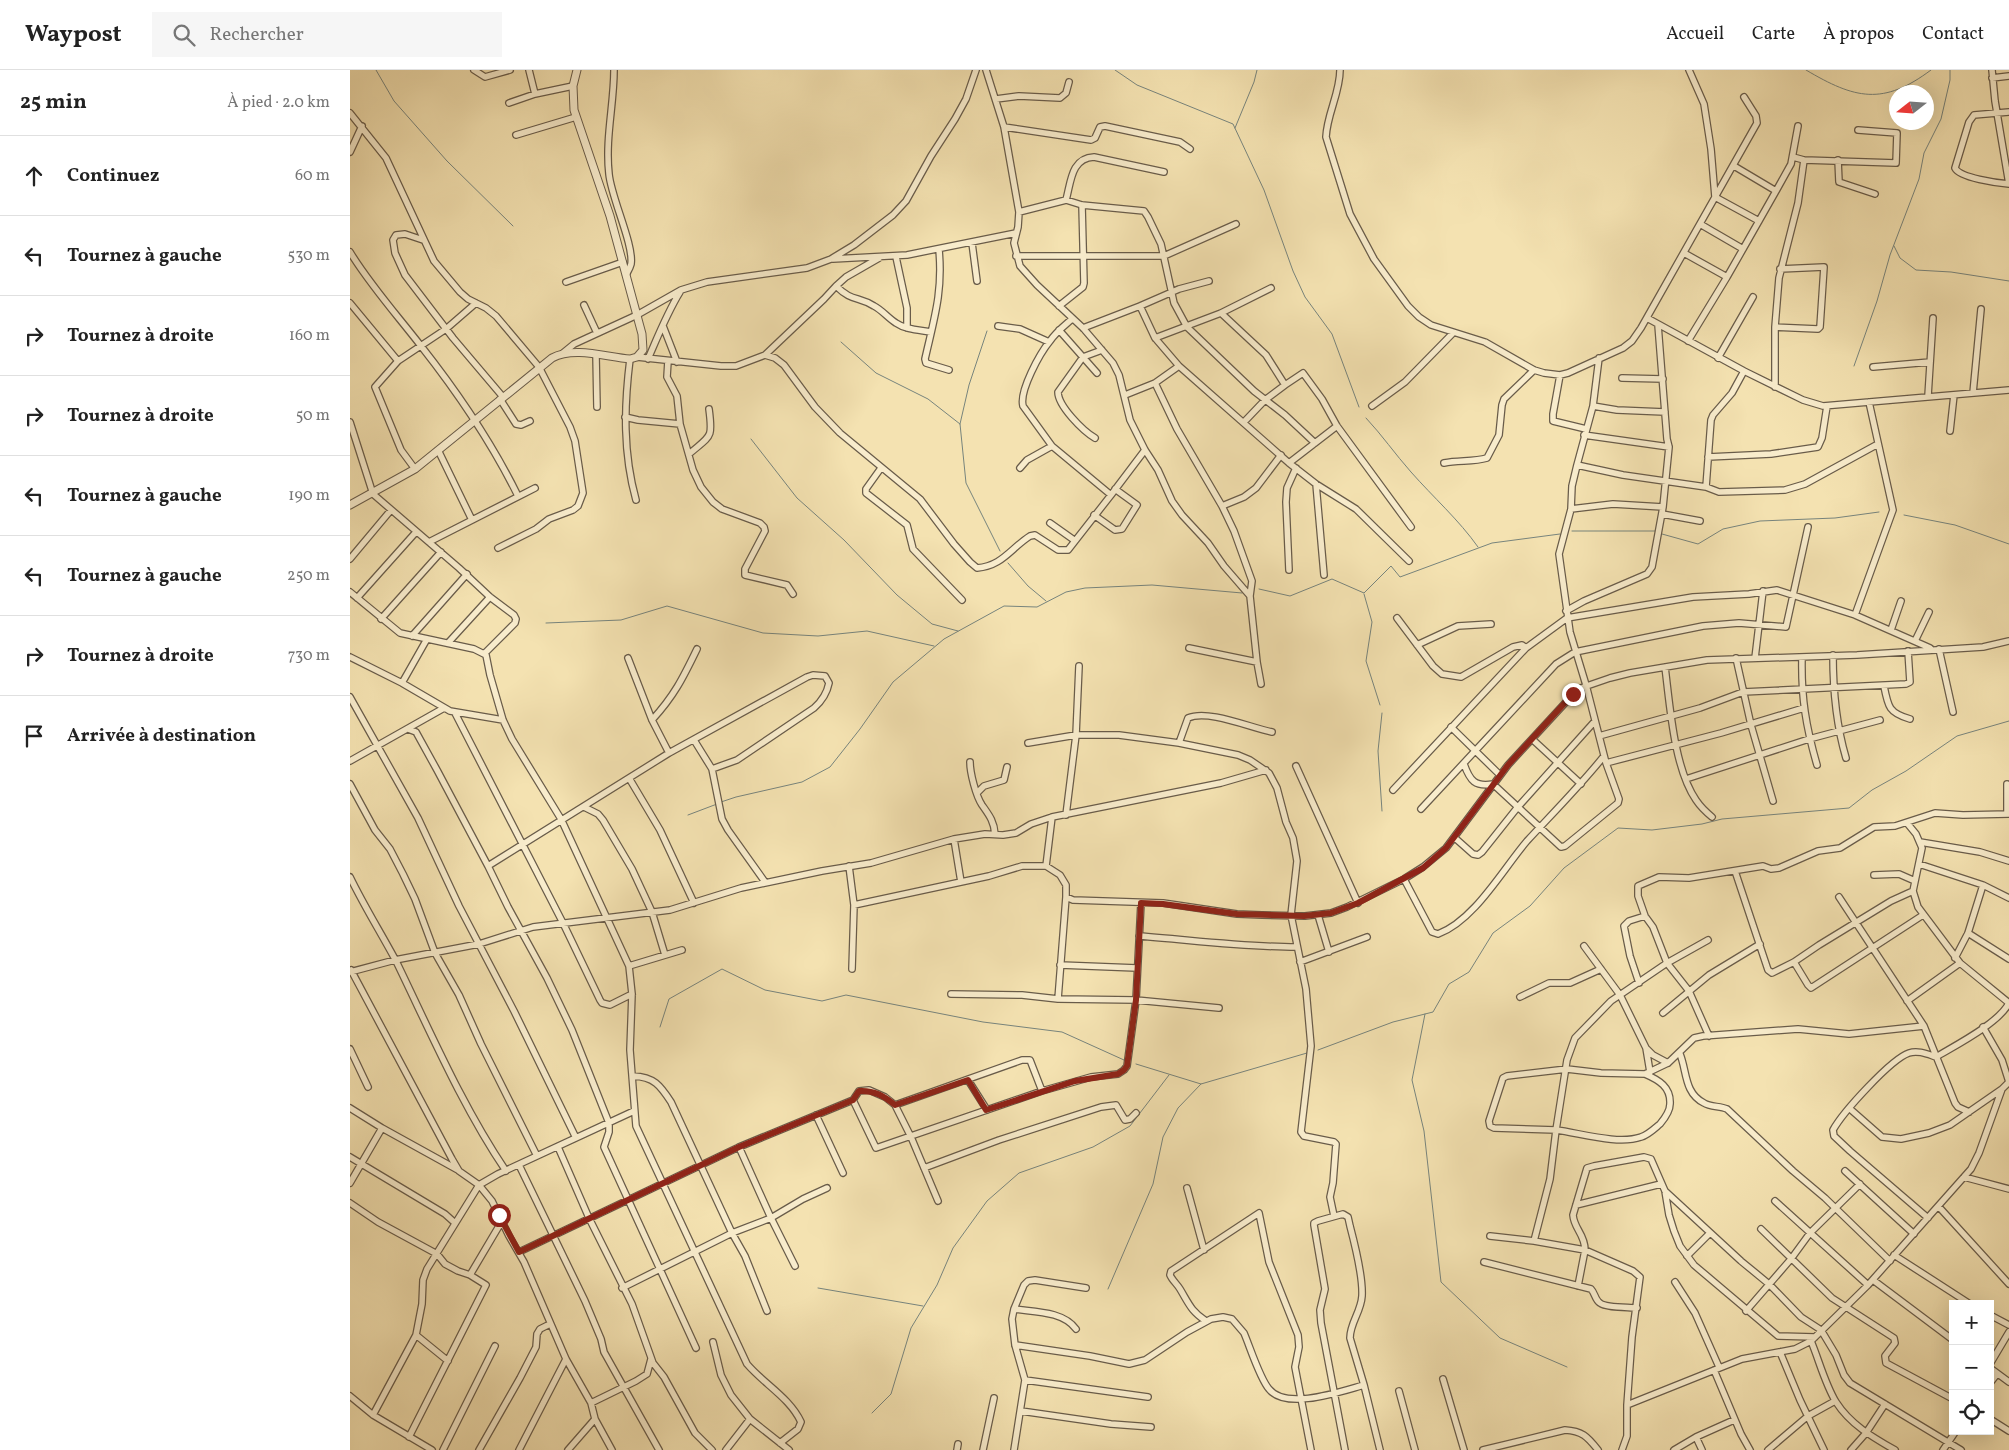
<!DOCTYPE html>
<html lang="fr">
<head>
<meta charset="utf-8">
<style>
  :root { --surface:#fff; --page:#f6f6f6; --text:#222; --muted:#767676; --line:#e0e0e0 }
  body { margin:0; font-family:Vollkorn,serif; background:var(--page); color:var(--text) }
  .controls { position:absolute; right:15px; bottom:15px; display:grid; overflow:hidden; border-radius:0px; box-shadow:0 5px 20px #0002 }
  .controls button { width:45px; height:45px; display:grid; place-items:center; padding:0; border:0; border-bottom:1px solid var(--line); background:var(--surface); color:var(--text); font:25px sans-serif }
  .compass { position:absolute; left:1539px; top:15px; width:45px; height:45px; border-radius:50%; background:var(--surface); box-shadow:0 5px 20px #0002; rotate:253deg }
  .stop { position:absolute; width:15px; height:15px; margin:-11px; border:4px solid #8f2418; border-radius:50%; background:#fff }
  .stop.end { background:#8f2418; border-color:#fff; box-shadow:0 1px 5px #0008 }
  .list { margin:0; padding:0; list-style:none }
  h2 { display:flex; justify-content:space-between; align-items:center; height:65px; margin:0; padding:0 20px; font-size:21px }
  h2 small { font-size:16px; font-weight:400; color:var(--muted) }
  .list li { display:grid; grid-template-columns:32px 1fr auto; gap:15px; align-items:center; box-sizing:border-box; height:80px; padding:0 20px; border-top:1px solid var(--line) }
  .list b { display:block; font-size:19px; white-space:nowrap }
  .list em { font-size:16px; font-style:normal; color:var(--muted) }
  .icon { flex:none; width:28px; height:28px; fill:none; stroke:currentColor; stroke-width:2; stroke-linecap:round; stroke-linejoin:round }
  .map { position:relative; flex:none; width:1659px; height:1380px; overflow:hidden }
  header { display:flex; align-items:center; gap:30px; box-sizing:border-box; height:70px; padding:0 25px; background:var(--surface); border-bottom:1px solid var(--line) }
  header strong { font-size:24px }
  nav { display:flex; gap:28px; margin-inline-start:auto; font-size:18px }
  .search { width:350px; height:45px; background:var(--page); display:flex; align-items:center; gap:12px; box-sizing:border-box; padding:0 18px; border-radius:0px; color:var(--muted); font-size:19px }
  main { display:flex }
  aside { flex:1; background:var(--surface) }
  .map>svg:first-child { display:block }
</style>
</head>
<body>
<header>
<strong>Waypost</strong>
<div class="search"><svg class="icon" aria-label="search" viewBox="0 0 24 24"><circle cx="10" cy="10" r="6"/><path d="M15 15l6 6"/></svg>Rechercher</div>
<nav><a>Accueil</a><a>Carte</a><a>À propos</a><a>Contact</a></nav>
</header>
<main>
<aside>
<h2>25 min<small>À pied · 2.0 km</small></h2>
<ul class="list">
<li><svg class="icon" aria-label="ahead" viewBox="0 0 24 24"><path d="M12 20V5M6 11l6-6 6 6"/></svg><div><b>Continuez</b></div><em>60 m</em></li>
<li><svg class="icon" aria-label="left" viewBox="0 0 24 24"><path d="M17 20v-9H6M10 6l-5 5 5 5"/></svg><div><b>Tournez à gauche</b></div><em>530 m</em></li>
<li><svg class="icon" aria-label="right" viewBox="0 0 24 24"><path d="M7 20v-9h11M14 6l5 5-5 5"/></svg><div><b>Tournez à droite</b></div><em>160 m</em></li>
<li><svg class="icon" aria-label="right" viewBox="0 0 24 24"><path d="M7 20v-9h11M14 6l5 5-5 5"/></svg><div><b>Tournez à droite</b></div><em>50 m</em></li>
<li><svg class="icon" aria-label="left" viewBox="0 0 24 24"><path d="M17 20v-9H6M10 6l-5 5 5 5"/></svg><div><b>Tournez à gauche</b></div><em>190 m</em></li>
<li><svg class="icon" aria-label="left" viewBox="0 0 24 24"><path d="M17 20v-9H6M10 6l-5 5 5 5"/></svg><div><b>Tournez à gauche</b></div><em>250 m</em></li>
<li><svg class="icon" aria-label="right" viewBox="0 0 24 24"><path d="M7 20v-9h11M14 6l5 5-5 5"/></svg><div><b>Tournez à droite</b></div><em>730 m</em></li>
<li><svg class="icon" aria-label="arrive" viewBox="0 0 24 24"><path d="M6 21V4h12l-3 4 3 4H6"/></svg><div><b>Arrivée à destination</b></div></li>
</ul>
</aside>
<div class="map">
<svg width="1659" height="1380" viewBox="0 0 1659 1380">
  <rect width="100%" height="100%" fill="#f4e2b1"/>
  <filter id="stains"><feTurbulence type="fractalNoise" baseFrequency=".004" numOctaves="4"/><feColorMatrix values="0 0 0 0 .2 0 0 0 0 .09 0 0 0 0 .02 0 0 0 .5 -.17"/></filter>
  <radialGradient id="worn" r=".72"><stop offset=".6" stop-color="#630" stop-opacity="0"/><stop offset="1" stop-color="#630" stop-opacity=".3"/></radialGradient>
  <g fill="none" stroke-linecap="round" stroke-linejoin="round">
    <!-- stream -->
    <path stroke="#77847d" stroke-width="1" d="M26 0 44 31 97 91 163 156
      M765 0 787 15 883 54 914 120 943 201 955 227 982 264 1009 337
      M1456 0C1505 29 1533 36 1581 0
      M885 58 904 12 907 0
      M1544 176 1550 188 1566 200 1601 202 1659 211
      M491 272 526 303 578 329 610 354 616 413 650 481
      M1504 296 1527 231 1540 185 1569 109 1574 83 1591 49 1600 10V0
      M1016 348C1032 365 1045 384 1061 402 1083 427 1109 450 1128 477
      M610 354 619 315 637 261
      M401 369 447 428 494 470 547 525 582 554 608 561
      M1554 445 1605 455 1659 474
      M1222 461H1306
      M1312 464 1348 474 1373 459 1410 451 1485 448 1529 442
      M658 493 678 516 696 531
      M909 519 940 526 982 509 1014 523 1041 496 1050 507 1142 473 1210 464
      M1014 524 1022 552 1016 591 1030 635
      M196 553 271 550 317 536 413 563 468 566 517 561 584 576
      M1032 643 1028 681 1032 741
      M371 732 386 727 452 712 480 697 510 659 543 612 594 569 654 536 687 537 716 522 735 518 802 515 892 523
      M338 745 367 734
      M1075 944 1062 1010 1074 1061 1091 1212 1150 1268 1217 1297
      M310 957 319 929 372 899 415 920 472 931 496 925 633 952 712 962 774 990
      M968 980 1043 952 1083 942 1099 914 1119 902 1143 863 1180 836 1214 798 1268 758 1302 760 1352 754 1372 749 1499 738 1522 720 1556 701 1607 666 1659 651
      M786 994 851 1014 957 983
      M468 1218 573 1236
      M758 1219 803 1114 813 1067 828 1038 851 1014
      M522 1343 541 1324 561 1258 587 1215 603 1178 637 1131 669 1103 743 1077 780 1056 819 1005"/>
    <defs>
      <path id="minor" d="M124 0 135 7 160 0
        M179 0 185 24
        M264 0C264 34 255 69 259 104 261 127 284 175 281 194 280 198 278 201 276 205
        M636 0 654 57 669 142 668 157 664 173 670 196 687 215 733 258 763 293 769 305 780 350 795 380 808 400 822 431 832 445 858 473 874 496 900 526 907 592 911 614
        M990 0C990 23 977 44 976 67L1000 144 1024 189 1058 236 1069 247 1081 255 1135 272 1184 300 1194 303 1210 305 1218 303 1273 278 1282 271 1291 258 1407 53 1406 46 1394 27
        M1339 0 1354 34 1361 79 1365 127
        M1642 0 1645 31 1659 114
        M1642 8 1659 6
        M646 29 669 26 710 28 716 23 719 12
        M159 33 185 24 223 16
        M0 43 36 88 84 191 110 222 118 229 136 238 146 246 189 297 220 357 225 371 233 423 228 436 223 440 199 449 186 459 148 478
        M654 57 741 70 745 68 750 57 755 56 830 72 840 79
        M166 65 226 47
        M0 82 12 56
        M1443 87 1454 90 1546 93 1547 63 1508 60
        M1488 90 1489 112 1525 124
        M1659 114C1647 113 1610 108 1605 98L1619 52 1624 45 1659 42
        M1426 121 1441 94 1448 56
        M1365 127 1409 151
        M716 130C721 112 721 88 744 87L814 102
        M669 142 716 130 732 135 794 141 798 147 811 174 824 233 837 257 904 321 935 345 965 373
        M1350 154 1393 179 1426 121 1384 96
        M73 170 55 164 46 165 43 170 45 183 55 205 103 268 153 327
        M622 173 627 211
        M589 180C593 222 584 249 575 289L576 293 599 300
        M0 182C20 215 47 245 71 276 108 323 141 371 168 426
        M1334 183 1377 207 1338 271
        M666 186H814L886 154
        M546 187 557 238V258
        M483 189 557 185 666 163
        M1377 207 1393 179
        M216 212 273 192
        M486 216C502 232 508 226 524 236 532 240 538 248 546 253 556 260 570 260 581 262
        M0 233 48 291
        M234 235 247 263
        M709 236 733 217 734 213 732 135
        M790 236 829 219 859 211
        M871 243 916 285 935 315 915 330 894 352
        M1297 248 1394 301 1453 330 1473 336 1659 320
        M722 249C714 256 706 262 700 271 690 283 669 321 673 336L702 376 761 425 795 380
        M313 256 327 292
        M648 256 670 259 699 272
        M1425 257 1468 259 1470 257 1474 197 1430 199
        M733 258 790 236 805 268 829 296 939 393 966 414 1006 439 1059 491
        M709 260 747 303
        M805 268 871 243 921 218
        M213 283 224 274 287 245 331 220 357 212 457 198 481 189 504 175 543 145 556 131 581 86 605 49 616 29 626 0
        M246 285 247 337
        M415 285 474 229 486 216 496 207 529 188
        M287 287 371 296H386L415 285 425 288 434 295 465 337 490 363 570 429 604 474 620 492 627 498C652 496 660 479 680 466L685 465 708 480H718L761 425
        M1368 288 1403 227
        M280 289C274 337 273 383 286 430
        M298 289C308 266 317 243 330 222
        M318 291 317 307 327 326 330 354 343 400 351 417 363 432 372 439 410 453 414 457 415 461 395 499V505L437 515 443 524
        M1523 297 1580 292
        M1210 305 1203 344V351L1236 359
        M1272 308 1313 309
        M805 313 827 359 872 436 884 461 902 511 900 526
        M935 315 953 303 972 329 987 356 1061 457
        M1425 317V257L1429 208 1448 133 1454 90
        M1623 323 1631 239
        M775 325 805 313 829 296
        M1578 326 1583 248
        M150 329 166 354 171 355 180 351
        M1022 336 1055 312 1103 263
        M1243 336 1267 340 1315 342
        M275 347 288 350 330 354
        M0 352 23 424 109 498 140 527 164 545 166 549 165 553 134 584
        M1600 361 1604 325
        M1234 365 1319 377
        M745 368C733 361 708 336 708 322L733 287 752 280
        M89 382 122 450
        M339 384C361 365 363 369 359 339
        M1358 387 1421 384 1468 377 1472 368 1477 336
        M939 393 987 356
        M1094 393C1109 390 1123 392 1137 388L1149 365 1152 335 1154 329 1184 300
        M1227 395 1273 405 1356 417 1369 422 1435 420 1455 414 1528 374
        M531 398 516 419V423L557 455 563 479 612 530
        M670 398 677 390 702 376
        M65 399 51 380 25 317 48 291 96 259 126 233
        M966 414 974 505
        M1356 417 1361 350 1363 345 1382 323 1394 301
        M872 436 894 427 906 418 931 385
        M1221 439 1263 434 1313 437
        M1312 444 1350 451
        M744 445 765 460 772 459 787 435 765 419
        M700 453 724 470
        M79 472 185 418
        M0 489 41 440
        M939 500 936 432 937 418 946 398
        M0 522 50 563 124 579 136 585 140 605 153 650 162 669 211 749 279 896 282 924 280 980 286 1056 397 1294C414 1314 440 1328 451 1352L448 1359 430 1373
        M7 528 66 462
        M1216 541 1234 531 1297 504 1302 497 1313 437 1319 377 1317 369 1308 255
        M1505 545 1543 440 1519 332
        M1047 548 1083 596 1092 604 1111 607 1163 577 1172 575 1176 578
        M31 549 91 482
        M1541 560 1551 531
        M62 566 117 504
        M1565 571 1579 542
        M98 573 140 527
        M1067 575 1108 556 1141 554
        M839 578 907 592
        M1589 579 1603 642
        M1483 585C1483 621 1486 654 1496 688
        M0 587 52 613 100 641 153 650
        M1452 587C1451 627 1456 657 1467 695
        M278 588 302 650 319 683
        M1386 588 1401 655 1423 731
        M1405 588 1413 521
        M1315 597C1320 636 1324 698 1346 730 1350 736 1356 742 1362 747
        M52 613 77 569
        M1534 616C1538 637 1539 643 1560 649
        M0 627 68 748 109 836 164 941 226 1068
        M105 643 213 853 250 930 252 933 260 935 282 924
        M302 650C324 626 333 608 347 579
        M1101 657 1150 705
        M58 659 66 662 87 700 138 796 158 837 197 908 222 960 259 1053V1062L254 1077 346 1278
        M1249 666 1350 638 1393 622 1556 614 1560 612 1558 581
        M1182 669 1231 714
        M344 670 362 699 372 749 378 760 415 812
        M678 673 726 665H769L829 673 888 685 900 690 919 703 927 718 936 752 943 768 947 791 941 845 956 919 961 976 951 1062 954 1066 984 1072 986 1074 983 1113 980 1127 984 1146
        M829 673 838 648C858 639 901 658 922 662
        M0 691 94 638
        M620 692C620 703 626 726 632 735 639 745 644 751 645 764
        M1256 693 1371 663 1454 638
        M1114 694C1120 711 1125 717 1143 714L1211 777 1215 776 1268 733 1269 729 1256 693 1236 615 1220 562 1209 484 1221 439 1222 416 1227 395 1243 336 1249 288
        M946 696 1008 833
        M279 708 310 760 344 833
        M1336 709 1459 669 1530 650
        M0 714 25 760 40 779 53 804 65 829 85 883 109 925 131 974 187 1086
        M1657 714V744
        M1043 720 1176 578 1217 548 1343 527 1399 524 1427 520 1505 545 1580 578
        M628 722 634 716 654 710 657 697
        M234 737 248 744 253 750 282 799 302 842 315 885
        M1071 739 1206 594 1225 582 1353 556 1389 553 1436 557 1458 457
        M716 745 726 665 729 596
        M1557 753 1566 764 1572 778 1563 821 1568 837 1610 893 1659 933
        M1105 768 1123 784 1128 785 1132 782 1167 738 1245 651
        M604 769 611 812
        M1570 772 1630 782 1659 791
        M1569 794 1633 815 1659 828
        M138 796 319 683 457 607 463 605 475 606 479 613C477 623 472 631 464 638L387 690 362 699
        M499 796 504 835 502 899
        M696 796 702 747
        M1385 801 1418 900 1422 903 1444 892 1469 875 1541 831 1563 821
        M1524 805 1549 804 1565 811
        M0 807C14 836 31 863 46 891 80 961 112 1036 156 1101
        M1054 809 1082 862 1088 864C1124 851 1153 799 1177 771 1203 743 1230 716 1254 686
        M1489 827 1574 956 1605 1033 1608 1037 1619 1042
        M504 835 639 806 672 796H696L710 805 716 815V827L723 830 813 833 887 844 912 845 955 846 981 843 997 837 1054 809 1073 797 1096 778 1158 695 1228 619 1260 608 1280 603 1357 590 1507 585 1633 577 1659 571
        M968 845 979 882
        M1618 863 1659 889
        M789 866C842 870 894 877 947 877
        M1234 876 1270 925 1296 978 1303 985 1318 993
        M1605 888 1618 863 1633 815
        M950 892 1017 867
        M1444 892 1458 915 1461 918 1573 845
        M710 895 787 898
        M279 896 332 880
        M1 900 102 1089 109 1101 129 1115 142 1131 159 1166 174 1192 216 1289 241 1333 245 1349 262 1380
        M0 902 45 890 129 874 183 857 320 840 391 818 472 801 521 793 604 769 635 764 653 765 666 763 681 754 702 747 871 713 916 700
        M1289 913 1280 886 1274 856 1279 851 1295 846
        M601 924 672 925 708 929 786 930 869 938
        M1170 927 1199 913H1220L1251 899
        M708 929 716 827
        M1557 931 1610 893
        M1313 943 1359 905 1410 874
        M1633 957 1652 990 1659 1012
        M1359 966 1339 921 1317 893 1303 857 1295 846 1288 826V816L1309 807 1339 808 1413 796 1421 799 1429 798 1468 781 1490 778 1524 757 1545 756 1585 743 1613 745 1659 744
        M1296 978 1300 1002
        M0 979 18 1017
        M1330 984C1337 1001 1334 1023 1354 1033 1360 1037 1370 1036 1377 1039L1443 1101 1475 1128 1540 1191
        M1295 1004C1309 1010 1321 1017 1320 1034 1320 1041 1315 1048 1310 1054 1304 1059 1298 1065 1291 1067 1268 1075 1230 1063 1206 1060L1217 990 1225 968 1261 931 1317 893 1358 870
        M283 1006C304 1007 310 1015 321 1032L382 1163 395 1186 417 1241
        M618 1010 637 1040
        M503 1030 526 1078 692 1021 741 1007 768 1004 774 1000 777 996 786 930 791 833
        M545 1035 672 990H680L692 1021
        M0 1038 32 1058 108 1100
        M1499 1038 1532 1067 1551 1069 1579 1063 1600 1055 1652 1019
        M466 1045 493 1103
        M208 1077 239 1148 282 1234 303 1293 314 1307 345 1363 362 1380
        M389 1077 421 1148 445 1196
        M0 1087 95 1144 105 1153
        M169 1095 235 1231 251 1269 254 1282 309 1380
        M574 1098 649 1070 751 1037 766 1035 775 1050 780 1049 786 1043
        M1495 1101 1564 1164
        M1614 1107 1659 1119
        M0 1113 32 1058
        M837 1118 854 1180
        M1315 1121 1391 1191 1419 1214 1451 1247 1471 1260 1486 1285 1494 1305 1500 1313 1611 1380
        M1425 1131 1518 1215
        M0 1133 28 1152 87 1184 95 1194 108 1201 120 1205 136 1215 59 1367
        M1226 1135 1311 1114
        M1589 1137 1659 1214
        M1578 1148 1500 1081 1484 1066 1483 1060C1493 1042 1541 989 1559 983 1568 980 1577 984 1586 987 1606 975 1649 953 1659 933
        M1411 1159 1482 1228 1544 1268 1545 1273 1535 1286 1536 1293 1603 1329
        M1140 1166 1184 1171 1235 1180 1228 1216
        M1184 1171 1200 1109 1206 1060 1144 1058 1140 1056 1139 1051 1153 1008 1157 1006 1217 999 1251 1003 1295 1004 1318 993 1344 968 1353 966 1448 959 1499 964 1574 956
        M169 1182 389 1077 503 1030 509 1021 519 1020 535 1027 545 1035 561 1067 588 1131
        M1544 1185 1620 1234
        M1337 1186 1360 1163
        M1134 1192 1241 1219C1245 1223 1245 1230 1250 1233 1256 1238 1279 1237 1287 1238
        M120 1205 152 1151
        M1523 1210 1603 1270
        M1325 1212 1345 1243 1369 1297
        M272 1218 382 1163 421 1148 453 1129 477 1118
        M664 1239C684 1242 713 1241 726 1259
        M1396 1241 1441 1189 1460 1163 1510 1114
        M1640 1245 1659 1255
        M856 1251C841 1241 839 1234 830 1219 827 1214 822 1210 820 1205L821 1201 909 1143 919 1192 948 1265 949 1277 945 1297 961 1380
        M66 1265 98 1291
        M1461 1271C1469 1290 1475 1314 1486 1332 1500 1354 1522 1367 1545 1380
        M363 1272 371 1305 381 1325 400 1349 439 1380
        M665 1275 740 1286 779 1294 795 1290 837 1262 861 1249 873 1247 882 1249 894 1263C900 1277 910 1309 919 1319 936 1341 992 1321 1014 1315
        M1430 1282 1450 1330 1474 1380
        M1640 1294 1659 1262
        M1640 1298 1659 1312
        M1364 1300 1391 1364 1400 1380
        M1093 1309 1114 1380
        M675 1310 798 1327
        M1640 1313 1647 1304
        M1049 1321 1065 1380
        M0 1326 23 1345 82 1380
        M241 1333 286 1311 297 1304 301 1289
        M1277 1335 1282 1267 1290 1207 1283 1201 1235 1180C1235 1164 1224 1159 1223 1145L1237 1098 1244 1096 1294 1087 1301 1089 1315 1121 1319 1145 1324 1161 1330 1176 1344 1195 1428 1266 1465 1267
        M671 1341 761 1354 801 1357
        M23 1345 66 1265 72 1234 73 1210 77 1199 129 1115 148 1104 284 1041
        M1640 1349 1659 1361
        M93 1380 145 1276
        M129 1380 170 1308 186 1277 187 1264 190 1259 200 1254
        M169 1380 216 1289
        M218 1380 245 1349
        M376 1380 400 1349
        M607 1380 608 1374
        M633 1380 644 1328
        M664 1380 675 1310 665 1275 662 1249 664 1239 674 1215 678 1211 685 1210 736 1218
        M995 1380 971 1253 970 1240 975 1219 964 1155V1153L968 1151 993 1144 998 1147 1000 1156C1005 1175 1013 1208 1012 1226 1011 1242 1000 1253 1000 1268L1014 1315 1030 1380
        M1133 1380 1215 1360C1232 1361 1237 1366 1248 1380
        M1272 1380 1277 1366V1335L1392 1289 1445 1279 1461 1271 1518 1215 1621 1099 1629 1083 1652 1019 1659 1012
        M1324 1380 1346 1367
        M1352 1380 1346 1367 1384 1350
        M1418 1380 1458 1346 1485 1331
        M1501 1380 1516 1363 1535 1334
        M1593 1380 1606 1361"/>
      <path id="tertiary" d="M0 435 65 399 202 288C224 276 256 287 280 289L287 287 293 280 292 264 260 146 224 40 223 16 227 0"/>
    </defs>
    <!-- minor casing -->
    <use href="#minor" stroke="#695c4a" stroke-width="8"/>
    <!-- tertiary casing -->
    <use href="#tertiary" stroke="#695c4a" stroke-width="9"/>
    <!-- minor -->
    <use href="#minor" stroke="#f8eccc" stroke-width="5.5"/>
    <!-- tertiary -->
    <use href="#tertiary" stroke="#f8eccc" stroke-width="7"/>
  </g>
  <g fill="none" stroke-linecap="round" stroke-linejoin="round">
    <!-- route -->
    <path stroke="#8f2418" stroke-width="6" d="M149 1145 169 1182 389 1077 503 1030 509 1021C524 1020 534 1026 545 1035L618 1010 636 1040 725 1011 768 1004 774 1000 777 996 786 930 791 833 813 834 887 844 954 846 981 843 1008 833 1073 798 1096 778 1158 695 1223 624"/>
  </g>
  <rect width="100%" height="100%" filter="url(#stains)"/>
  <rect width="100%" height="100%" fill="url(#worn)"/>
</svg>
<div class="controls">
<button>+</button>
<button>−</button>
<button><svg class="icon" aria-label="locate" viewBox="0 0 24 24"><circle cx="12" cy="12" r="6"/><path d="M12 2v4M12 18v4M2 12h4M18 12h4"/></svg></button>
</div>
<svg class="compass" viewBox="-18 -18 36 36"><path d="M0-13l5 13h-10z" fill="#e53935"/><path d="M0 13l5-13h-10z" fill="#767676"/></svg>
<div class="stop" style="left:149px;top:1145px"></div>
<div class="stop end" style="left:1223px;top:624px"></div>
</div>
</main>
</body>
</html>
